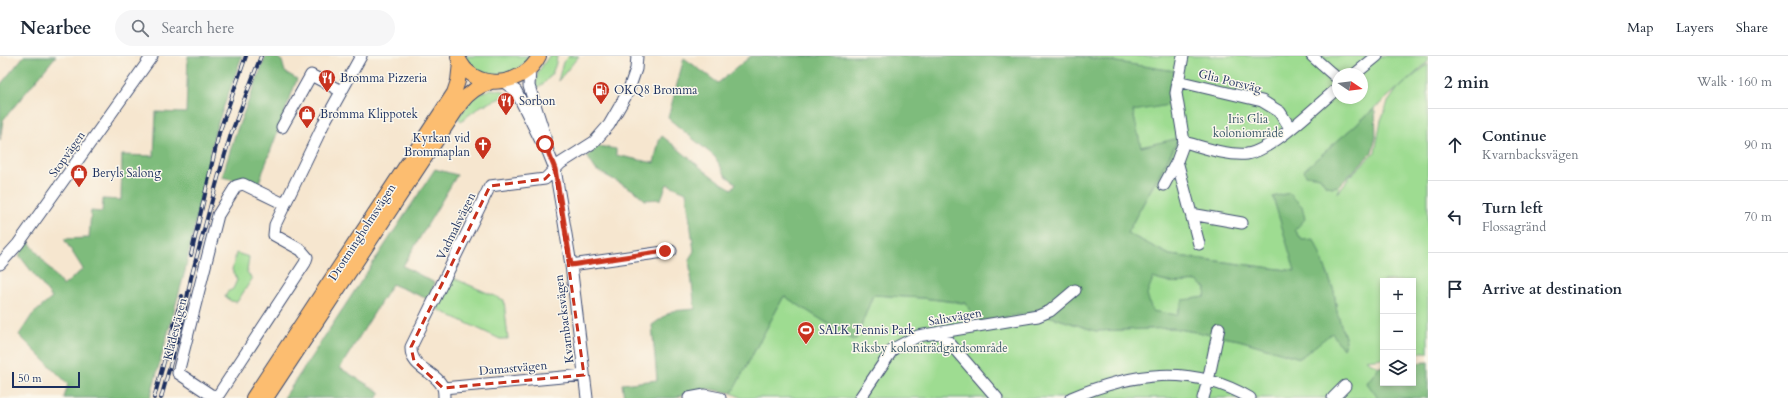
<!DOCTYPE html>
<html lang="en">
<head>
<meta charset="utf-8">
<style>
  :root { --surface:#fff; --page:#f6f6f7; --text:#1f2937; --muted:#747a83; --line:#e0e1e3 }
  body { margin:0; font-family:Cardo,serif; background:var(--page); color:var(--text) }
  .controls { position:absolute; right:12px; bottom:12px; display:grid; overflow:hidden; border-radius:0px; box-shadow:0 2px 6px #0003 }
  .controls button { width:36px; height:36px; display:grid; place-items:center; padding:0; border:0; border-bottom:1px solid var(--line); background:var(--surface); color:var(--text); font:20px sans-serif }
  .compass { position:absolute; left:1332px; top:12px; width:36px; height:36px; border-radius:50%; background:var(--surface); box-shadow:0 2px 6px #0003; rotate:103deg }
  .scale { position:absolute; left:12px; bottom:10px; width:68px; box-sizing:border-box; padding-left:4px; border:2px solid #1b2f5e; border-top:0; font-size:11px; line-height:14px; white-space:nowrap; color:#1b2f5e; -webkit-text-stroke:3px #fbf7ec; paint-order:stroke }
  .stop { position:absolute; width:12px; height:12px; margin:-9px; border:3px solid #c8321e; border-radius:50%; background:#fff }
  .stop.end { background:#c8321e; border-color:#fff; box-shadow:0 1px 4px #0008 }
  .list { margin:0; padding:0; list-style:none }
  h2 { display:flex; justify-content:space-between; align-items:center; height:52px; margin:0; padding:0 16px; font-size:17px }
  h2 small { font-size:13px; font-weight:400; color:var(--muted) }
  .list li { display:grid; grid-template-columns:26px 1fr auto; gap:12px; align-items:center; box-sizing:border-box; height:72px; padding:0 16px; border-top:1px solid var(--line) }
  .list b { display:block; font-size:15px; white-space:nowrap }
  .list p { margin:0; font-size:13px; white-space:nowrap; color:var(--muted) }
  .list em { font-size:13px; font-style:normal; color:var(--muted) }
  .icon { flex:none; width:22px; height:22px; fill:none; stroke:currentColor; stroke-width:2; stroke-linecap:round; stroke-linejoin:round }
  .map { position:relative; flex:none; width:1428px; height:342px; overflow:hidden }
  header { display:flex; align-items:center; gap:24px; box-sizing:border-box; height:56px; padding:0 20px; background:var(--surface); border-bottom:1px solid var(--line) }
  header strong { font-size:19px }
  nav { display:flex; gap:22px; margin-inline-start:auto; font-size:14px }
  .search { width:280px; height:36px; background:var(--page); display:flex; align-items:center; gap:10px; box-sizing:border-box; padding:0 14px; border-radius:22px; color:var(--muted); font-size:15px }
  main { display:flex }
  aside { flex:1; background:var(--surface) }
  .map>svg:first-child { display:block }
</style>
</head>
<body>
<header>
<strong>Nearbee</strong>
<div class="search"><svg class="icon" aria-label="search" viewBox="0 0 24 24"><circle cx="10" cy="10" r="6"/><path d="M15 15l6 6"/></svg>Search here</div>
<nav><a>Map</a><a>Layers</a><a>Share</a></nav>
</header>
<main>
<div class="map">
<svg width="1428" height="342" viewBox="0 0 1428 342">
  <rect width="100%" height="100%" fill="#fbf7ec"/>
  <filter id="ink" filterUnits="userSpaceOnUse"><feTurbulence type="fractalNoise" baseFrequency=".025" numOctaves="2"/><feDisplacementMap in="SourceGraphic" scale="8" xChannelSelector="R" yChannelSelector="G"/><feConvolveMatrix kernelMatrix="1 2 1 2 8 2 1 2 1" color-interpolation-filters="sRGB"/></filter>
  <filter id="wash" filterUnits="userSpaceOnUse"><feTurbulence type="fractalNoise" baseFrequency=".012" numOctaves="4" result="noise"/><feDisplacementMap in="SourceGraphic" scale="16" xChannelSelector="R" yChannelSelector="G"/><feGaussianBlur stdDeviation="0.9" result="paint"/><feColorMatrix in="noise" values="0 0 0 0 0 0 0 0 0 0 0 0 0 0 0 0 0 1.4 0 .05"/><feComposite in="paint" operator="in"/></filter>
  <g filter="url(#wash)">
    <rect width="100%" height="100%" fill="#f6e6cf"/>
    <!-- green -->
    <path fill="#9edc91" stroke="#5c8678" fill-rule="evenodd" d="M465 0H532C514 23 479 29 465 0Z
      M549 0H557C556 14 548 27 535 33L538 16Z
      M569 0H579L558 25 563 6Z
      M1077 0H1428V6L1399 32 1428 8V297H1413V225H1383V302L1366 304 1379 311 1367 327 1378 342H864L877 307 855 342H742L732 337 784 240 855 285 873 239 922 242 1036 256 1096 275 1173 272 1239 284 1300 302 1332 276 1343 293 1346 285 1337 256 1334 235 1323 205 1302 184 1295 174 1289 137 1273 141 1296 215 1170 199 1127 177 1179 83 1140 91 1133 55 1170 30 1175 15ZM1338 18H1362V42H1338ZM1398 32 1388 46 1381 64 1375 96 1350 120 1338 137 1340 129 1334 131 1326 130 1320 121 1304 114Z
      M491 33 504 35 508 39 481 50 461 65 458 62 473 41Z
      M236 197 249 201 247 216 252 223 237 246 231 245 225 241 227 236 233 233 237 224 232 214Z
      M453 222 504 244 508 283H500L437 253Z
      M1153 222C1168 228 1181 227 1197 225L1206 232 1205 241 1197 243 1179 252 1177 259 1152 256 1135 239Z"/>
    <!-- forest -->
    <path fill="#7ebc7b" stroke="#4c766c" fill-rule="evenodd" d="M24 0H56L3 64 0 84V29Z
      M188 0H242L215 75 185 215 150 342H64L68 328 19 279 32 259 52 242 19 199 29 186 63 230 83 213 64 183 89 182 91 155 102 156 103 143 121 144 122 99 154 100 156 56 186 57Z
      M266 0H275L282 5 285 16 297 23 258 129 222 121 235 79Z
      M751 0H1077L1175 15 1170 30 1175 48 1133 55 1141 91 1179 82 1127 177 1170 199 1295 215 1273 141 1289 137 1302 150 1305 163 1295 174 1302 184 1314 183 1334 235 1337 256 1346 285 1343 293 1332 277 1300 302 1239 284 1173 272 1096 275 1036 256 975 266 966 247 922 242 873 239 855 285 784 240 732 337 708 333 686 337 676 342H624L622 328 657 324 652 269 672 255 695 253 689 203 694 195 686 136 667 128 661 143 645 144 635 135 596 114 587 100 598 90 616 93V99L654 107 659 85 662 80C686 98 706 119 732 133L736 127 726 120 715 101 668 62 684 2 718 27ZM1153 222C1168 228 1181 227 1197 225L1206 232 1205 241 1183 244 1177 259 1152 255 1147 238Z
      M1375 52 1376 81 1372 96 1340 129 1334 131 1326 130 1320 121 1306 119 1304 114Z
      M435 113 457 119 403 210 435 227 428 243 392 228 340 312 381 337 377 342H284Z
      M1428 306V342H1378L1367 327 1379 311 1383 310V327H1413V307Z"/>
  </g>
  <g filter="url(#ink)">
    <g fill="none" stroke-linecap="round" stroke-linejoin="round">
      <defs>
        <path id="minor" d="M1312 0 1338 23
          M530 13 529 30 545 80V88L555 113 562 154 571 209 587 342
          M1355 18 1377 0
          M1177 25 1262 45 1280 56 1290 72
          M504 26 516 35 541 85
          M282 71 311 19 341 35
          M1184 86C1203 91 1227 100 1247 98 1273 94 1317 49 1338 32
          M1177 105 1199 188
          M1164 129 1177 105 1184 86 1176 37 1183 0
          M284 148 243 128 236 130 218 159 178 317 211 339 216 340 219 338 305 207 307 201 301 194 274 179 275 169 325 65 361 0
          M1191 158 1242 167
          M0 208 18 188 152 0
          M571 209 671 195
          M940 276 997 342
          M443 332 584 319
          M444 342C444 339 444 335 443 332 437 315 410 313 411 291L490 130 545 123 561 107 594 86 609 69 628 36 636 13 637 0
          M689 342 705 339 720 342
          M860 342 893 293 918 280 1038 260 1050 255 1075 234
          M1071 342C1131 317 1190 307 1250 342
          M1203 342 1208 325 1219 272
          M1333 342 1345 330"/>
        <path id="major" d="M458 1C472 37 524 31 539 0
          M253 342 454 37 458 25 460 7
          M266 342 461 47C469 36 478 30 491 26"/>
      </defs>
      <!-- minor casing -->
      <use href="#minor" stroke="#3c4a6f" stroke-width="13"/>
      <!-- major casing -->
      <use href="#major" stroke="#3c4a6f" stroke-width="16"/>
      <!-- minor -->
      <use href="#minor" stroke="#fff" stroke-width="11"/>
      <!-- major -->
      <use href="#major" stroke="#fcbd6f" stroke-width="14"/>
      <defs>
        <path id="rail" d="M191 199 219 77 246 0
          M154 342 182 240
          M161 342 182 267 191 222 218 122 231 78 261 0"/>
      </defs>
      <!-- rail casing -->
      <use href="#rail" stroke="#1b2f5e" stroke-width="4"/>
      <!-- rail -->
      <use href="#rail" stroke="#fbf7ec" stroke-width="2.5" stroke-dasharray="8" stroke-linecap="butt"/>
    </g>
  </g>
  <g fill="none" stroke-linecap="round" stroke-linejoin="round" filter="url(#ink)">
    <!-- route -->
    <path stroke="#c8321e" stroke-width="5" d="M545 88 555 113 571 209 665 195"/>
  </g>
  <!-- marked area -->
  <path fill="none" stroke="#c8321e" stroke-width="3" stroke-dasharray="8 5" stroke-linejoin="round" d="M555 113 584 319 443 332 414 305 411 291 490 130 545 123Z"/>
  <!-- icons -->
  <defs>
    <symbol id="restaurant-pin" viewBox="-11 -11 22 30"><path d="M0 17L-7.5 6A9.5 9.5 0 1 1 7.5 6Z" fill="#c8321e" stroke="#fbf7ec"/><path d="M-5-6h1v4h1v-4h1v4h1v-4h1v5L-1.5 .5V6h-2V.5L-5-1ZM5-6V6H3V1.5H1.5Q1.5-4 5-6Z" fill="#fff"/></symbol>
    <symbol id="fuel-pin" viewBox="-11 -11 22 30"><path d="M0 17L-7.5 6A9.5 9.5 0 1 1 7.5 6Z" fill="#c8321e" stroke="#fbf7ec"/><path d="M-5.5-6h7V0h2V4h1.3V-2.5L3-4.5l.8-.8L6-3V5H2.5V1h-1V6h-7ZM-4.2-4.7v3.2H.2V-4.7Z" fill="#fff"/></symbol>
    <symbol id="shop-pin" viewBox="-11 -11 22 30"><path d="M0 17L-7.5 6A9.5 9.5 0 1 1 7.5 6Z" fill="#c8321e" stroke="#fbf7ec"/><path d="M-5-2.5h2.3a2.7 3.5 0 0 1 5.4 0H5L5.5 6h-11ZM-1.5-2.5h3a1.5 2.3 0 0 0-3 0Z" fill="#fff"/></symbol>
    <symbol id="church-pin" viewBox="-11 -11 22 30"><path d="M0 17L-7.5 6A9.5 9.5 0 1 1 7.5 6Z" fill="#c8321e" stroke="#fbf7ec"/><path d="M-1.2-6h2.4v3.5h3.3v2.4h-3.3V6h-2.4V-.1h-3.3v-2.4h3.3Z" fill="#fff"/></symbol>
    <symbol id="stadium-pin" viewBox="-11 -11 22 30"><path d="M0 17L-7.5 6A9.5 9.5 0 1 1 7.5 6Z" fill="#c8321e" stroke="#fbf7ec"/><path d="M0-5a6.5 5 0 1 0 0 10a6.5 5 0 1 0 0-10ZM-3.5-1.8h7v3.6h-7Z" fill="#fff"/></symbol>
  </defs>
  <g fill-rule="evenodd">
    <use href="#restaurant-pin" x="317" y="12" width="20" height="27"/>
    <use href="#fuel-pin" x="591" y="24" width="20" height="27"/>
    <use href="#restaurant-pin" x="496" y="35" width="20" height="27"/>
    <use href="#shop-pin" x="297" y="48" width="20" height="27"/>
    <use href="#church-pin" x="473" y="79" width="20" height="27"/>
    <use href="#shop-pin" x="69" y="107" width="20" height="27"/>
    <use href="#stadium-pin" x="796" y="264" width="20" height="27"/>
  </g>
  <g text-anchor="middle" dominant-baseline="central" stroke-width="3" stroke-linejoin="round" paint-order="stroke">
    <!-- poi labels -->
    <g font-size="12" fill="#1b2f5e" stroke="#fbf7ec" text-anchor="start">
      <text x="340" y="22">Bromma Pizzeria</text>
      <text x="614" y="34">OKQ8 Bromma</text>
      <text x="519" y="45">Sorbon</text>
      <text x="320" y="58">Bromma Klippotek</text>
      <text x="470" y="82" text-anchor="end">Kyrkan vid<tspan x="470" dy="14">Brommaplan</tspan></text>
      <text x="92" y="117">Beryls Salong</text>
      <text x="819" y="274">SALK Tennis Park</text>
    </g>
    <!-- street labels -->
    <g font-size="12" fill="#1b2f5e" stroke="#fbf7ec">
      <text transform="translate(1230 25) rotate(14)">Glia Porsväg</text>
      <text transform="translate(67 98) rotate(-55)">Stopvägen</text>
      <text transform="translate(456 170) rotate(-64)">Vadmalsvägen</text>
      <text transform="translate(362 176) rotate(-57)">Drottningholmsvägen</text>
      <text transform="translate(955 261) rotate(-10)">Salixvägen</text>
      <text transform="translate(564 263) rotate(-97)">Kvarnbacksvägen</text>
      <text transform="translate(175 273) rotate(-76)">Klädesvägen</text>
      <text transform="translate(513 312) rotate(-5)">Damastvägen</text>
    </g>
    <!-- park labels -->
    <g font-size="12" fill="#3c5a6b" stroke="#fbf7ec">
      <text x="1248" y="63">Iris Glia<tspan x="1248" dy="14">koloniområde</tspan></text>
      <text x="930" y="292">Riksby koloniträdgårdsområde</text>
    </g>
  </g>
</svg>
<div class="controls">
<button>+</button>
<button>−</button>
<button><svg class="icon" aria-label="layers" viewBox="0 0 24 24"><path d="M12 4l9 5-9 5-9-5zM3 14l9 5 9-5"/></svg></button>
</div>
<svg class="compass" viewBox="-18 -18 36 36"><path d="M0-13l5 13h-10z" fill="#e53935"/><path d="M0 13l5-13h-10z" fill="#747a83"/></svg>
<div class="scale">50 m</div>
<div class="stop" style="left:545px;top:88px"></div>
<div class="stop end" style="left:665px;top:195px"></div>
</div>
<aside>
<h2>2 min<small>Walk · 160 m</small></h2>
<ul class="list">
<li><svg class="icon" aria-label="ahead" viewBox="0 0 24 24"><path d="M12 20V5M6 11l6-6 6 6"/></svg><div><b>Continue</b><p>Kvarnbacksvägen</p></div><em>90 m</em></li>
<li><svg class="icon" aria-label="left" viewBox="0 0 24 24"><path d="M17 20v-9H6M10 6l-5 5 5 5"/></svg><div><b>Turn left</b><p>Flossagränd</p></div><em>70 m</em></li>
<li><svg class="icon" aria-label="arrive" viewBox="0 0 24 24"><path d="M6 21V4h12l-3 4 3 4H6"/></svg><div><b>Arrive at destination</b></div></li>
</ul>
</aside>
</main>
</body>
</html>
